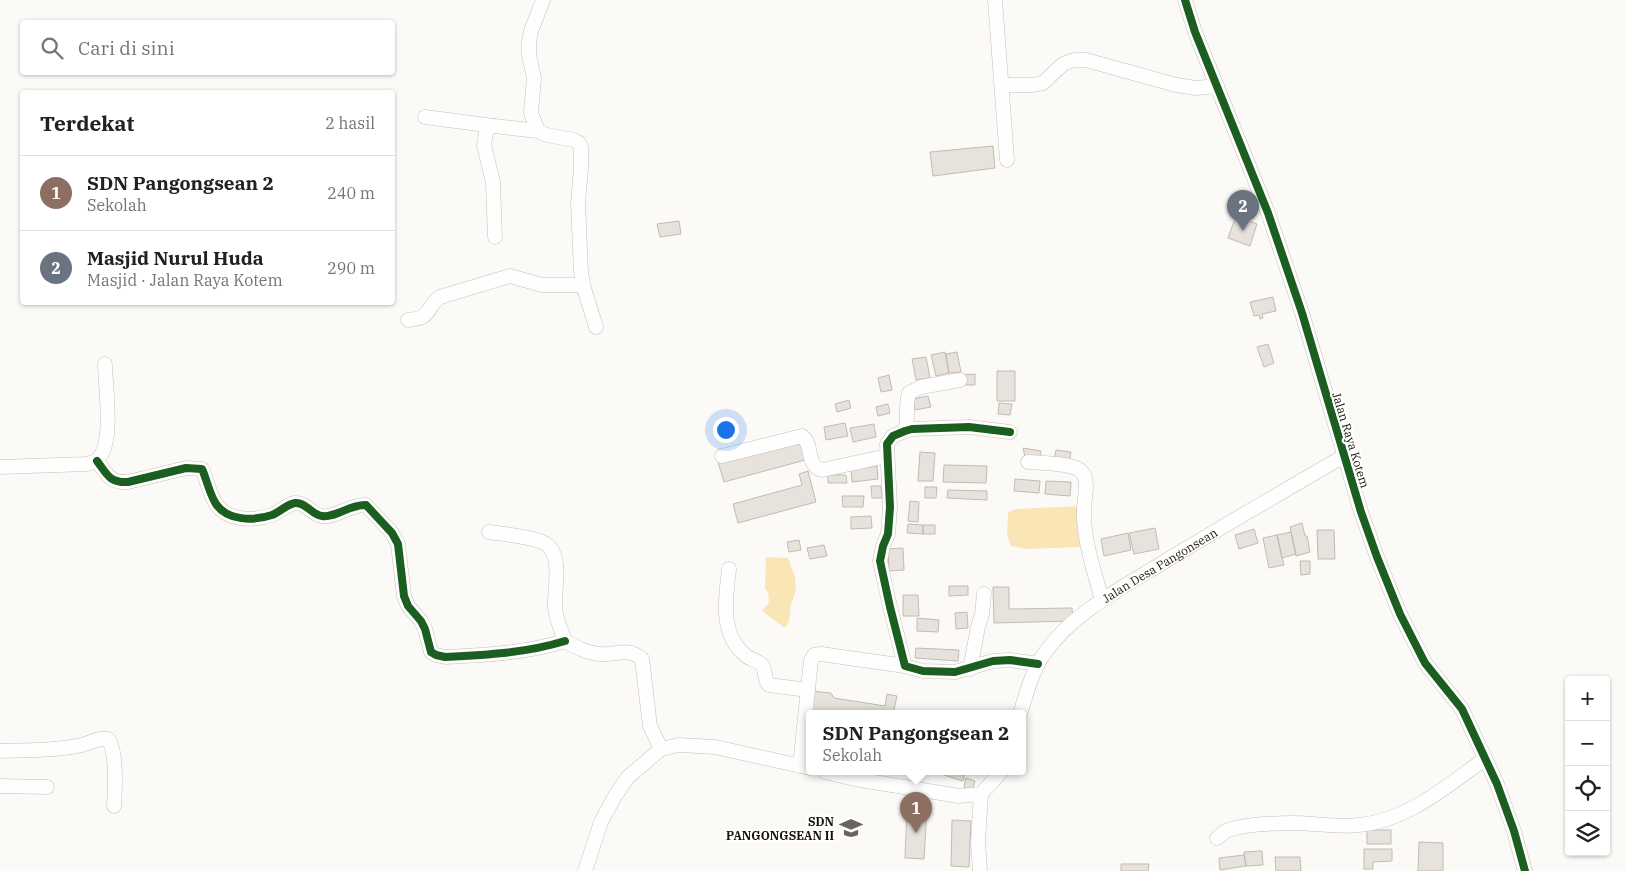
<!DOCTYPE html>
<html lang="id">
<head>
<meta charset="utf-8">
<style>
  :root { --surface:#fff; --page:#f2f2f2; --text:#202124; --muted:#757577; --line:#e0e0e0; --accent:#69645c }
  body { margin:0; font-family:"IBM Plex Serif",serif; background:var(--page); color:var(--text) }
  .controls { position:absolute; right:15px; bottom:15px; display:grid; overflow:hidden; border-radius:5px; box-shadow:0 1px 4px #0004 }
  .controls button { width:45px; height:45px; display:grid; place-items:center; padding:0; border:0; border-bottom:1px solid var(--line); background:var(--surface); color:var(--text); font:25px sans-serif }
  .you { position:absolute; left:725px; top:429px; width:18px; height:18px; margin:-12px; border:4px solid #fff; border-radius:50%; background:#1a73e8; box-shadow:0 0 0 8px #1a73e833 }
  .badge { display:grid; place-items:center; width:32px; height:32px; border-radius:50%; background:var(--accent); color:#fff; font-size:16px; font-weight:700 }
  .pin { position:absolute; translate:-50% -41px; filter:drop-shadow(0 1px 2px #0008) }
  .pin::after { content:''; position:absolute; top:26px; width:18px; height:15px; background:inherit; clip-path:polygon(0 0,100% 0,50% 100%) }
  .popup { position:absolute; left:806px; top:710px; width:220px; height:65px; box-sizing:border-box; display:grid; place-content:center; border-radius:5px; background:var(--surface); filter:drop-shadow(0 1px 4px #0005); font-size:16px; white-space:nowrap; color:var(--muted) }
  .popup b { font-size:19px; color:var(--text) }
  .popup::after { content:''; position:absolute; left:50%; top:100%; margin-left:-10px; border:10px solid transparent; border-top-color:var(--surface) }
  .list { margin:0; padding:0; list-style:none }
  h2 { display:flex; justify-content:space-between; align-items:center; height:65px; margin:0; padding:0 20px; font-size:21px }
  h2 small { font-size:16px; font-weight:400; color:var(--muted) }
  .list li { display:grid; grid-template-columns:32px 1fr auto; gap:15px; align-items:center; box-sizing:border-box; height:75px; padding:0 20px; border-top:1px solid var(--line) }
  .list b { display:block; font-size:19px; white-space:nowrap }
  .list p { margin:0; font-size:16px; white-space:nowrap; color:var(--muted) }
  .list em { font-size:16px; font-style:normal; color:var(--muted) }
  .icon { flex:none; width:28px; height:28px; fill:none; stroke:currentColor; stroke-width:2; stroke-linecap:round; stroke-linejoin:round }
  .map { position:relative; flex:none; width:1625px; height:871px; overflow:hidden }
  .search { position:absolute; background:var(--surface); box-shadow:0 1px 4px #0004; left:20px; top:20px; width:375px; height:55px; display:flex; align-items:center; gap:12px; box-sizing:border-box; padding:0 18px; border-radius:5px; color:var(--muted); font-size:19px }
  .panel { position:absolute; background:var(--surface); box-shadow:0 1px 4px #0004; left:20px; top:90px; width:375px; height:215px; border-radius:5px }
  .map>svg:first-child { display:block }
</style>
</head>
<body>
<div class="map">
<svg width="1625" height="871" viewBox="0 0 1625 871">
  <rect width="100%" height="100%" fill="#fcfaf7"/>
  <!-- green -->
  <path fill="#fae5b6" d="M1080 506 1081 547 1027 549 1011 546 1007 534 1008 512 1016 509Z
    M766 557 788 558 795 577 796 591 791 604 789 622 785 628 762 611 769 602 768 592 765 588Z"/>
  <!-- building -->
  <path fill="#e7e3dc" stroke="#c0bcb5" d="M993 146 995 168 933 176 930 152Z
    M1236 216 1257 224 1250 246 1228 238Z
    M679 221 681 234 660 237 657 224Z
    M1273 297 1276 311 1262 314 1263 318 1260 319 1259 315 1254 316 1250 302Z
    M1268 344 1274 363 1264 367 1257 347Z
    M945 352 949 373 936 376 931 355Z
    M957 352 961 372 949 373 946 354Z
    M926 357 930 378 916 380 912 359Z
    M997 371H1015V401H997Z
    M975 374V385H962V375Z
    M889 375 892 390 881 392 878 378Z
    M928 396 931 407 915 410 913 399Z
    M849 400 851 408 837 412 835 404Z
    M999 403 1012 404 1010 415 998 414Z
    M888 404 890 413 878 416 876 407Z
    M845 423 848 436 826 440 824 427Z
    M874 424 876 437 853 442 850 428Z
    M803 436 809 459 724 482 718 462 722 458Z
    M1023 448 1041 451 1040 460 1025 457Z
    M1056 450 1071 452 1069 463 1054 461Z
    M920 452 935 453 933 481H918Z
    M944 465 987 466 986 483 943 482Z
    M877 466 878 479 852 482 851 469Z
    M808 471 816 502 738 523 733 504 802 485 799 474Z
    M828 475H846L847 483H828Z
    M1015 479 1040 481 1039 493 1014 491Z
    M1046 481 1071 482 1070 496 1045 494Z
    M871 486H881L882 498H872Z
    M925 487H937L936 498H925Z
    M948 490 987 491V500L947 498Z
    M842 496H864L863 507H843Z
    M910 501 919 502 918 522 908 521Z
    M871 516 872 528 851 529V517Z
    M1302 523 1305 536H1307L1310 552 1296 556 1290 527Z
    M908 524 923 525V534L907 533Z
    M923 525H935V534H923Z
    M1155 528 1159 549 1134 554 1129 533Z
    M1254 529 1258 543 1239 549 1235 535Z
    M1317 530H1334L1335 559H1318Z
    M1291 532 1296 554 1282 558 1277 535Z
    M1128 533 1131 550 1104 556 1101 539Z
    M1277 535 1284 565 1269 568 1263 538Z
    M799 540 801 550 789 552 787 542Z
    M824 545 827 556 810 559 807 548Z
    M903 548 904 570 889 571 888 549Z
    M1300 561H1310V574L1301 575Z
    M949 586H968V595L949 596Z
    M993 587H1009V609L1072 608 1073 621 994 623Z
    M903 595H918L919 616H903Z
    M967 612 968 628 956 629 955 613Z
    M917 618 939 620 938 632 917 631Z
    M916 648 959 650 958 661 915 658Z
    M811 691 831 693 834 698 885 706 887 694 897 696 893 714H829V713L810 711Z
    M944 772H965L963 781 944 775Z
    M966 778 975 781 972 791 964 787Z
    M907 808 927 809 924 859 905 858Z
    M952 820 971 821 969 867 951 866Z
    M1367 830H1391V844H1367Z
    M1419 842 1443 843V871H1418Z
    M1364 849H1392V861L1373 862V869H1364Z
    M1262 851 1263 865 1246 866 1244 852Z
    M1244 855 1246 866 1220 870 1219 858Z
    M1275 857H1300L1301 871H1276Z
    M1121 864H1149L1148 871H1121Z"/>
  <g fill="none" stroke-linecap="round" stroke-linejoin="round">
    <defs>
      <g id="minor">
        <path d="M543 0 531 31 529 42V55L534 78 531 113 538 131 547 135 574 140 579 143 581 147V168L578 203 581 271 583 285 596 327"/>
        <path d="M995 0 1007 160"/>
        <path d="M1185 0 1195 32 1268 213 1302 313 1361 512 1377 557 1400 614 1425 663 1462 709 1497 784 1514 831 1525 871"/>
        <path d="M1002 85H1033L1043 83 1063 64 1074 60H1086L1176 85 1196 88 1217 86"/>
        <path d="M425 117 494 126"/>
        <path d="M495 237 493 182 484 145 486 133 489 128 494 126 538 131"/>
        <path d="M408 320C433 318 425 308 440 297L510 276 542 285H583"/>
        <path d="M905 431C909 418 905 405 909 393L921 387 960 380"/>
        <path d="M1010 432 969 427 912 429 905 431 893 436 887 444 890 507 888 534 883 546 880 561 890 607 905 666 923 671 955 672 993 661 1010 660 1038 664"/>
        <path d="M722 456 802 436C814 444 805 466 822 470L887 456"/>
        <path d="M97 461C107 474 109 483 128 482L186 468 202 469C207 480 209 493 216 504 227 521 254 521 272 515 280 512 287 504 295 503 306 502 312 515 322 516 336 518 350 504 366 505L392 533 398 544 404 596 408 606 421 621 425 629 431 652 436 655 445 657C486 655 526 653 565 641"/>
        <path d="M1028 462C1041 463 1072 463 1081 471 1090 479 1084 499 1084 509 1083 540 1094 570 1102 600"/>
        <path d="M0 467 87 464C90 463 95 462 97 460 115 444 105 386 105 364"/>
        <path d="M489 532C502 534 536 537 546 544 563 555 554 590 555 607 556 619 561 630 565 641 576 647 587 653 599 654 616 656 627 646 642 659L650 726 661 749"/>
        <path d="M729 569C726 598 719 632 744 654 748 659 756 660 761 664 767 669 763 679 769 685L808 690"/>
        <path d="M970 669 978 627 982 614 984 594"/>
        <path id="s1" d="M1020 714C1026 695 1032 671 1044 654 1071 614 1123 587 1164 562 1223 526 1284 491 1344 456"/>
        <path d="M0 751C27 750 56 751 82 745 90 743 99 737 108 739 117 750 115 791 114 806"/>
        <path d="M800 766 811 660 814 655 821 654 905 666"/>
        <path d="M825 772 855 779 959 796 981 794 1001 772"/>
        <path d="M0 786 47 787"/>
        <path d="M1217 838C1220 836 1223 833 1226 831 1244 823 1293 822 1313 824 1328 825 1344 827 1359 825 1409 820 1445 787 1485 759"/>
        <path d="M585 871 601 822 615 796 628 777 661 749 679 745 715 747 810 768"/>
        <path d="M980 871 978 842 981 794"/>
      </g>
    </defs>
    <!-- minor casing -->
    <use href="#minor" stroke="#c5c1ba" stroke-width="15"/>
    <!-- minor -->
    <use href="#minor" stroke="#fffefe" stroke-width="14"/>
    <defs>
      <path id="cycleway" d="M1185 0 1195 32 1268 213 1302 313 1361 512 1377 557 1400 614 1425 663 1462 709 1497 784 1514 831 1525 871
        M1010 432 969 427 912 429 905 431 893 436 887 444 890 507 888 534 883 546 880 561 890 607 905 666 923 671 955 672 993 661 1010 660 1038 664
        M97 461C107 474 109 483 128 482L186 468 202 469C207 480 209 493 216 504 227 521 254 521 272 515 280 512 287 504 295 503 306 502 312 515 322 516 336 518 350 504 366 505L392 533 398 544 404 596 408 606 421 621 425 629 431 652 436 655 445 657C486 655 526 653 565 641"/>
    </defs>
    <!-- cycleway casing -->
    <use href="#cycleway" stroke="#fff" stroke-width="11"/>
    <!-- cycleway -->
    <use href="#cycleway" stroke="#1b5e20" stroke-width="8"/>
  </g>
  <!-- icons -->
  <defs>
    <symbol id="school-bare" viewBox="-9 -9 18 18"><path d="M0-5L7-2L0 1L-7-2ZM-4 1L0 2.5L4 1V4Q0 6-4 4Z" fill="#69645c" stroke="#fff" stroke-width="2.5" paint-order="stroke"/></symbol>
  </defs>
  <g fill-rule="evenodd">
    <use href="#school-bare" x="835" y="812" width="32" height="32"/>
  </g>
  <g text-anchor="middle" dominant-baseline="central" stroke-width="4.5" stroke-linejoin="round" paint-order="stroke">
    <!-- street labels -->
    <g font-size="12" fill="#1a1408" stroke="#fff">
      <text transform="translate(1351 440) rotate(73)">Jalan Raya Kotem</text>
      <text stroke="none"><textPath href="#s1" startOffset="212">Jalan Desa Pangonsean</textPath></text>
    </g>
    <!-- poi labels -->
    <g font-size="12" font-weight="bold" fill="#1a1408" stroke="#fff" text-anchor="end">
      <text x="834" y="821">SDN<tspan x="834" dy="14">PANGONGSEAN II</tspan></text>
    </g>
  </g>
</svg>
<div class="controls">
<button>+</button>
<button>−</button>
<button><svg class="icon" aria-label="locate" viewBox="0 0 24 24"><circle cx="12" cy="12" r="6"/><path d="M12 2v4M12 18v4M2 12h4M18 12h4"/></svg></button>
<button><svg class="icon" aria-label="layers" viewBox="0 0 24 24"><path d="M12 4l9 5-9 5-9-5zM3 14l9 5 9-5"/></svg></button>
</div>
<div class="you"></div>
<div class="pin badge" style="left:916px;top:833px;background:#8d6e63">1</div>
<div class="popup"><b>SDN Pangongsean 2</b>Sekolah</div>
<div class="pin badge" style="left:1243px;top:231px;background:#6b7280">2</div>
<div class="search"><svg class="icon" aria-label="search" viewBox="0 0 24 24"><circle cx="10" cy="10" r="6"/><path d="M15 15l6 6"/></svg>Cari di sini</div>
<section class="panel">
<h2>Terdekat<small>2 hasil</small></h2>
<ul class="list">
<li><span class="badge" style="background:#8d6e63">1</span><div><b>SDN Pangongsean 2</b><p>Sekolah</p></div><em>240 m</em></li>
<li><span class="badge" style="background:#6b7280">2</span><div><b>Masjid Nurul Huda</b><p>Masjid · Jalan Raya Kotem</p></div><em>290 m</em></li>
</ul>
</section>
</div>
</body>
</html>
